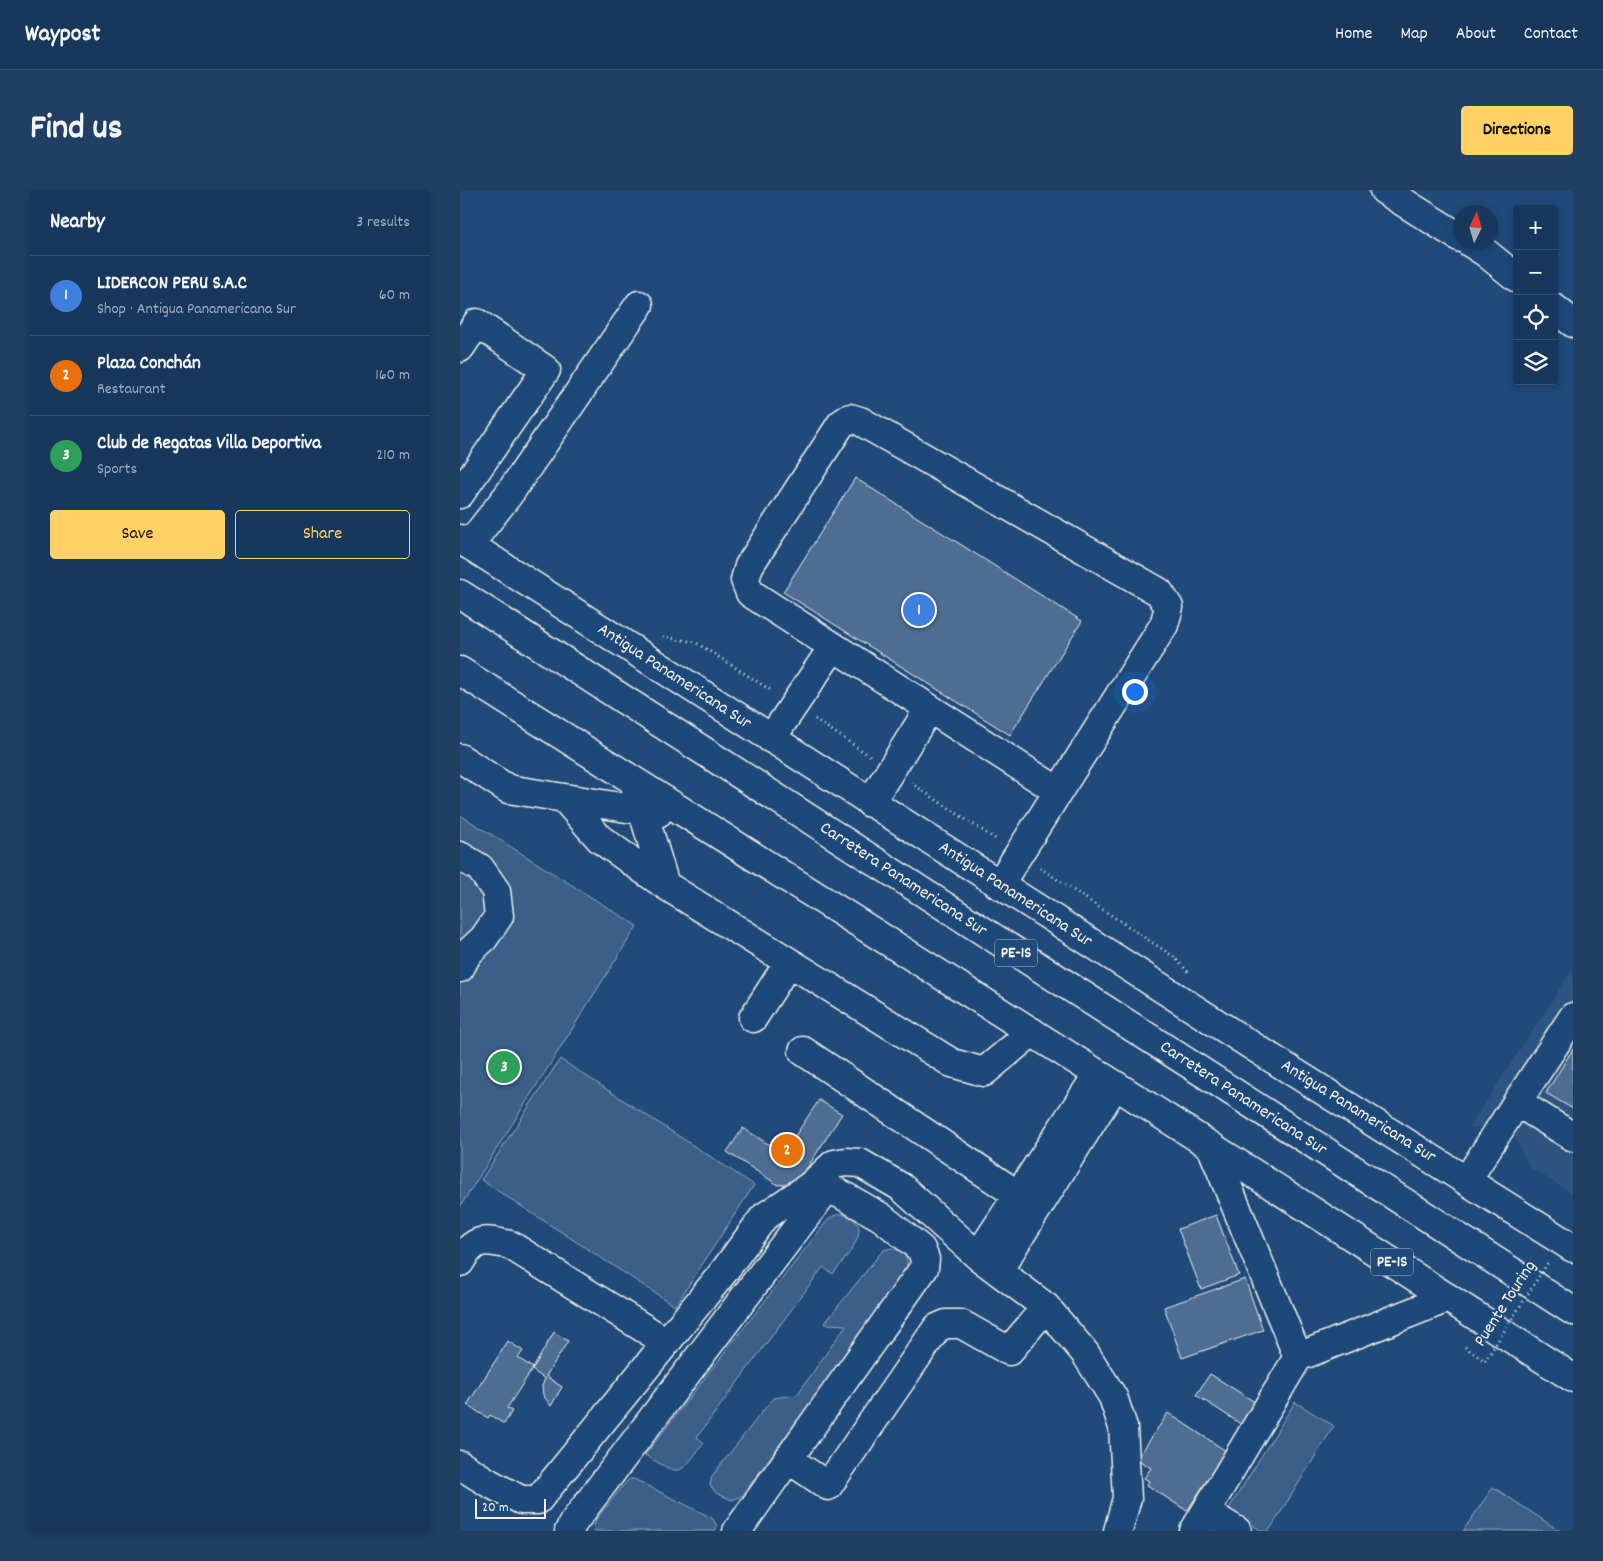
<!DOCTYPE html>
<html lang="en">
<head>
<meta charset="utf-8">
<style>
  :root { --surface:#17385c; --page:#203f62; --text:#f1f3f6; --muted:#9eacbb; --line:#365272; --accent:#ffd166 }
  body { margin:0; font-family:Dekko,sans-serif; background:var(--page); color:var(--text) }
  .controls { position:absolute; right:15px; top:15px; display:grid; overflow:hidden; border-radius:5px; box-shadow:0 2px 8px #0003 }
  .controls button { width:45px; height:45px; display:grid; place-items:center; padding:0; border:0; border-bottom:1px solid var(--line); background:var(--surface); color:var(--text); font:25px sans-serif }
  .compass { position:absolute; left:993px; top:15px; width:45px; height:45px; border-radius:50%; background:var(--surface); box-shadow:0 2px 8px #0003; rotate:5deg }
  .scale { position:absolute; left:15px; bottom:12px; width:71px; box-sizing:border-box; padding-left:5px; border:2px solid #f4f1e8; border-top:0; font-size:14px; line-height:18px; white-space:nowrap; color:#f4f1e8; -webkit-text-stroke:4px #1f4a7a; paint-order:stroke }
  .you { position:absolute; left:674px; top:501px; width:18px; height:18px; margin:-12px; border:4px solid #fff; border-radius:50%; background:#1a73e8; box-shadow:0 0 0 8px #1a73e833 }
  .badge { display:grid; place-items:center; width:32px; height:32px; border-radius:50%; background:var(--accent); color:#fff; font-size:16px; font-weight:700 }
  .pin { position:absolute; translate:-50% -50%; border:2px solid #fff; box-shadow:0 1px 5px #0006 }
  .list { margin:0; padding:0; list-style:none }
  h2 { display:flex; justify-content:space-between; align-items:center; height:65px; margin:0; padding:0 20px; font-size:21px }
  h2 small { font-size:16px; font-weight:400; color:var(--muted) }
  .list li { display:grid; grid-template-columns:32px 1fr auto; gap:15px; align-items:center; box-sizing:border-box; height:80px; padding:0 20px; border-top:1px solid var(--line) }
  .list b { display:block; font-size:19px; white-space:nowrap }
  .list p { margin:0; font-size:16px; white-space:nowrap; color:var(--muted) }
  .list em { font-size:16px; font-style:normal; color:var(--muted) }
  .actions { display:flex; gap:10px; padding:15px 20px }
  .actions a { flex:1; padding:11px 0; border:1px solid var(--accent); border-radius:5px; text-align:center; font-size:18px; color:var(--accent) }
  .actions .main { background:var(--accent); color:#111 }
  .icon { flex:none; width:28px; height:28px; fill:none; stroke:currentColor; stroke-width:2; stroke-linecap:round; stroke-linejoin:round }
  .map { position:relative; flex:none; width:1113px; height:1341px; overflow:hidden; border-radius:5px }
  header { display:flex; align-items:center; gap:30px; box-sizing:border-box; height:70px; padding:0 25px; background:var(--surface); border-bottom:1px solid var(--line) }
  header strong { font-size:24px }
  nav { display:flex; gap:28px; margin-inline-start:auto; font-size:18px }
  .intro { display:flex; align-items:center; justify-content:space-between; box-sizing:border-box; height:120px; padding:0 30px }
  h1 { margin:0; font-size:35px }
  .button { padding:12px 22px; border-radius:5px; background:var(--accent); color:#111; font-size:18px; font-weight:700 }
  main { display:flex; gap:30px; padding:0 30px }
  aside { flex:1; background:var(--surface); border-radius:5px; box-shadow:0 2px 8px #0003 }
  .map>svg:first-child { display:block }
</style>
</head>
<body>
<header>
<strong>Waypost</strong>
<nav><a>Home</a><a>Map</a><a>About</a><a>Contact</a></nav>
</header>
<div class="intro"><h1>Find us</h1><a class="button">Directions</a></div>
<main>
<aside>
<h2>Nearby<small>3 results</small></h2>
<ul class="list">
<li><span class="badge" style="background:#3f7fe0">1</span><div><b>LIDERCON PERU S.A.C</b><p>Shop · Antigua Panamericana Sur</p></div><em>60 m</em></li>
<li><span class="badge" style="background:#e8710a">2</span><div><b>Plaza Conchán</b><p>Restaurant</p></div><em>160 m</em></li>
<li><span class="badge" style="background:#2e9e5b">3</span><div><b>Club de Regatas Villa Deportiva</b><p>Sports</p></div><em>210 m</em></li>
</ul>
<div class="actions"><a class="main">Save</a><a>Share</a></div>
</aside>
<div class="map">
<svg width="1113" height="1341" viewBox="0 0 1113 1341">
  <rect width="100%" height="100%" fill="#1f4a7a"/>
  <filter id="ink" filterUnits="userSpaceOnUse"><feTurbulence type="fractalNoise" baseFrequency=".02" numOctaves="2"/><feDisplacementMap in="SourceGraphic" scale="10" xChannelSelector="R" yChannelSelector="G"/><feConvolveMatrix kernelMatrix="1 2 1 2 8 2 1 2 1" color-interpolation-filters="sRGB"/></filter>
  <g filter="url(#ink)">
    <!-- built -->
    <path fill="#2d5581" d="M1113 778V1004L1069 977 1055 948 1033 934 1008 939Z"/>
    <!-- green -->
    <path fill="#3a5f88" stroke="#97a8b8" d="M0 625 177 736 0 1017Z
      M100 869 294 995 215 1116 21 990Z
      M381 1024C420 1032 385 1068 373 1084L363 1077 237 1247 244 1253C217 1287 223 1287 185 1265L367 1031 373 1026Z
      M431 1058C444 1061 450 1068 446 1081L282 1306 272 1310 256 1303 250 1295 252 1286 313 1208 337 1205 386 1135 364 1134 419 1065 424 1060Z
      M835 1212 874 1236 809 1341H802L768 1320Z
      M170 1289H174L252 1328 257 1336 255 1341H133L135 1331 166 1292Z
      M1033 1297 1100 1341H1003Z"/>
    <!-- building -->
    <path fill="#4d6e92" stroke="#f4f1e8" d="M395 288 622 431 550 545 323 402Z
      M1113 859V919L1086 903Z
      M359 910 382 924 338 992 318 995 267 962 283 938 308 954 329 955Z
      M756 1025 779 1085 741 1099 718 1039Z
      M785 1089 803 1140 722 1168 704 1117Z
      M94 1142 108 1151 86 1186 102 1197 91 1216 83 1205 82 1196 85 1189 72 1180Z
      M48 1151 63 1161 58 1168 73 1178 47 1218 52 1221 44 1234 30 1225 28 1228 7 1215Z
      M750 1184 798 1214 784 1236 736 1205Z
      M708 1223 766 1261 727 1321 687 1295 689 1291 684 1288 691 1278 677 1269Z"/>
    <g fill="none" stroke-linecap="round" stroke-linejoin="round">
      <defs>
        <path id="minor" d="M924 0 1001 48
          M1009 52 1026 63 1057 88
          M1094 118 1113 133
          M0 158 17 133 86 180 0 304
          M9 355 49 304 179 115
          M311 549 373 457
          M0 568 48 599 198 623
          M174 592 205 695 492 873 524 882 572 842
          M104 608 140 649 205 695
          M410 613 469 519
          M0 666 20 678 36 701 39 726 24 748 8 763 0 778
          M539 695 704 435 709 417 699 402 400 231 390 228 381 234 289 376 285 390 290 403 598 601
          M293 828 329 772
          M343 861 558 1005
          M1057 912 1113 947
          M751 956 838 1167
          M1007 990 1057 912 1113 827
          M518 1066 638 884
          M0 1072C15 1047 23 1049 50 1055L206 1152
          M538 1081 655 895
          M328 1269 368 1296 477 1138 486 1134H501L549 1161 586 1117
          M0 1275 29 1293 61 1310H78L262 1084 304 1027 350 996 374 974 386 972 400 973 441 997 518 1066 586 1117 625 1163 653 1207 663 1237 667 1308 658 1341
          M746 1322 777 1341
          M109 1341 113 1333 362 1005 369 1001 377 1002 421 1027 461 1059 465 1069 464 1078 277 1341
          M734 1341 838 1167 988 1108"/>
        <path id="major" d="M0 349 786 852 1113 1058"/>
        <path id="highway" d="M0 404 1113 1121
          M0 481 638 884 1113 1188"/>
      </defs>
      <!-- minor casing -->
      <use href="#minor" stroke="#f4f1e8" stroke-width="31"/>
      <!-- major casing -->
      <use href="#major" stroke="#f4f1e8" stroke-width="31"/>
      <!-- highway casing -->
      <use href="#highway" stroke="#f4f1e8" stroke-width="31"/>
      <!-- path -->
      <path stroke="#f4f1e8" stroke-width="3" stroke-dasharray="1 4" stroke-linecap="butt" d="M203 447 235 452 312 501
        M355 529 410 566
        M451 593 537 650
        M580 678 714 767 728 782
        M1005 1157 1025 1171"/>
      <!-- minor -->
      <use href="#minor" stroke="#1f4a7a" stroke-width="28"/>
      <!-- major -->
      <use href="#major" stroke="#1f4a7a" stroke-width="28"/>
      <!-- highway -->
      <use href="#highway" stroke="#1f4a7a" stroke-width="28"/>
      <!-- path-bridge -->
      <path stroke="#f4f1e8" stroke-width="3" stroke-dasharray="1 4" stroke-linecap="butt" d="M1025 1171 1089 1071"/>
    </g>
  </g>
  <g text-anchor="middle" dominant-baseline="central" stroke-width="4.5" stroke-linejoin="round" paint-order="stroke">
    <!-- shield labels -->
    <g fill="#1f4a7a" stroke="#b4bfc7" stroke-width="1">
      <rect x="535" y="749.5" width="42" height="27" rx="4"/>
      <rect x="911" y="1058.5" width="42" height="27" rx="4"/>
    </g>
    <g font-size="16" font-weight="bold" fill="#f4f1e8">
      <text x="556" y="763">PE-1S</text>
      <text x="932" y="1072">PE-1S</text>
    </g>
    <!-- street labels -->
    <g font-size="18" fill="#f4f1e8" stroke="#1f4a7a">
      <text transform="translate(214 487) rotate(33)">Antigua Panamericana Sur</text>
      <text transform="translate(443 690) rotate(33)">Carretera Panamericana Sur</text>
      <text transform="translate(555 705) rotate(33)">Antigua Panamericana Sur</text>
      <text transform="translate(783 909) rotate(33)">Carretera Panamericana Sur</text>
      <text transform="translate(898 922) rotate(32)">Antigua Panamericana Sur</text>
      <text transform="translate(1046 1114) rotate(-57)">Puente Touring</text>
    </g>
  </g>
</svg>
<div class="controls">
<button>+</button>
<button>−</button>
<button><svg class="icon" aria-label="locate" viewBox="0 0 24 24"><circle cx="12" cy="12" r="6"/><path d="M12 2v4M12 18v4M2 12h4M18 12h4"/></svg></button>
<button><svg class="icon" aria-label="layers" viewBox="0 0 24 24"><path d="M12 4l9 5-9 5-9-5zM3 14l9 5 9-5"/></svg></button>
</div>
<svg class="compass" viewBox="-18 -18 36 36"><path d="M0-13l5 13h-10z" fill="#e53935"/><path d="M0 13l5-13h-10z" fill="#9eacbb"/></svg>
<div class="scale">20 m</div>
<div class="you"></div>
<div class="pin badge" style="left:459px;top:420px;background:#3f7fe0">1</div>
<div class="pin badge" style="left:327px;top:960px;background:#e8710a">2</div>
<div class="pin badge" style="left:44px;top:877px;background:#2e9e5b">3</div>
</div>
</main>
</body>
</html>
